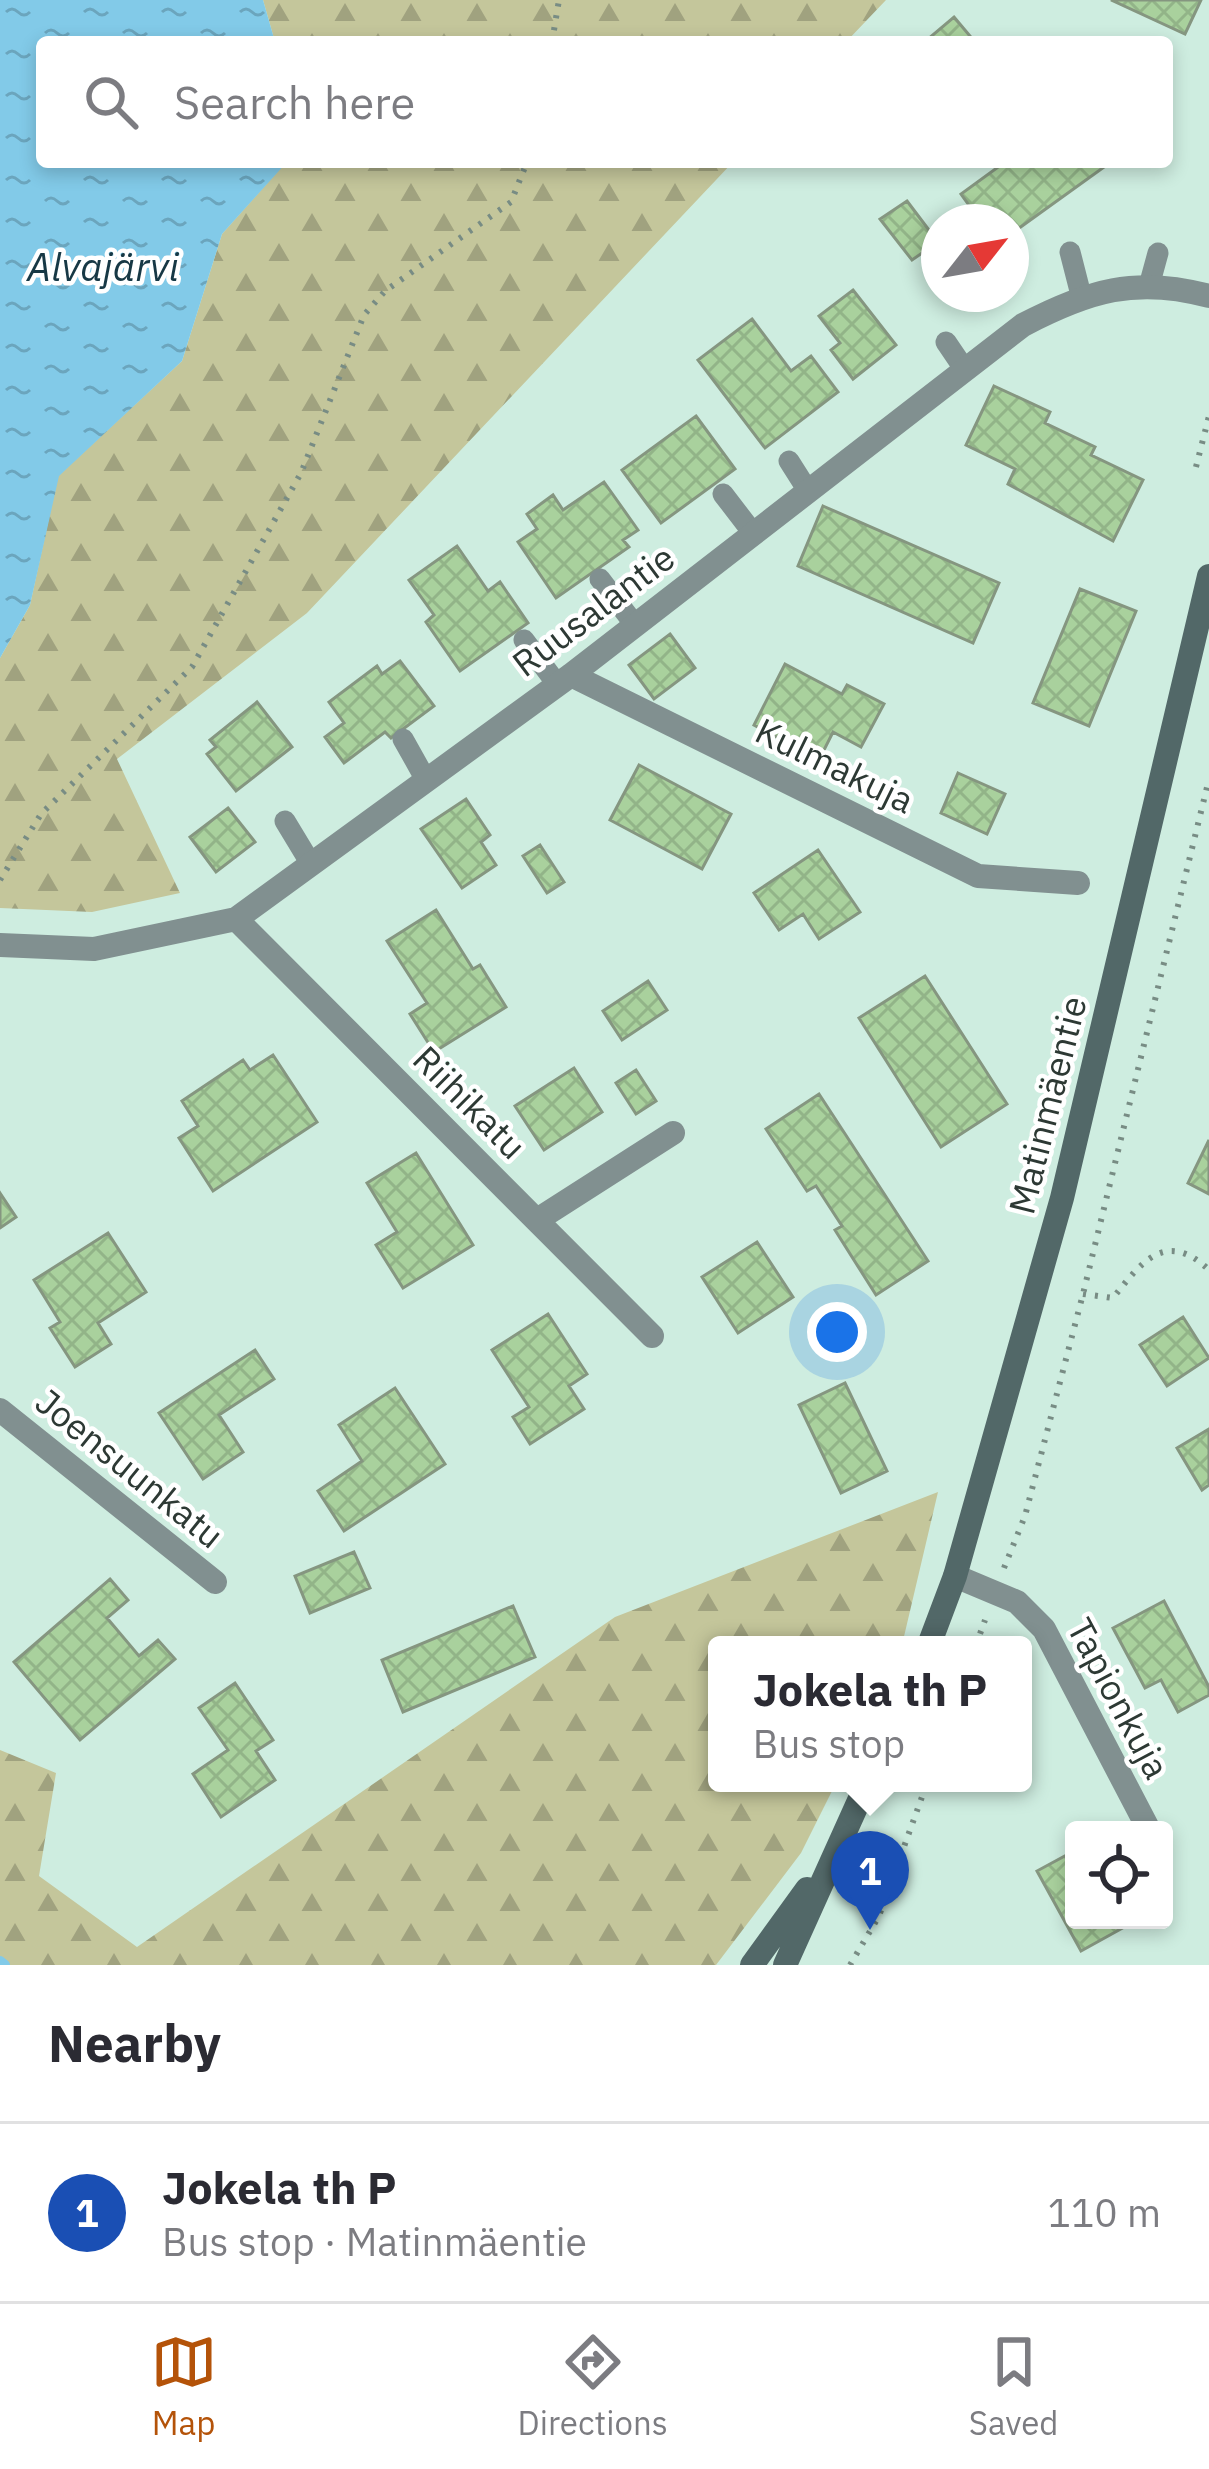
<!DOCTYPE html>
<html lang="en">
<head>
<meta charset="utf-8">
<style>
  :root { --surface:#fff; --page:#f7f7f7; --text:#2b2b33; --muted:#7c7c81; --line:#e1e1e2; --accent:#b45309 }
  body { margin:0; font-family:"IBM Plex Sans",sans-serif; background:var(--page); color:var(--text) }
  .controls { position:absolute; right:36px; bottom:36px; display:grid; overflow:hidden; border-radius:12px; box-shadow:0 6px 18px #0003 }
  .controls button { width:108px; height:108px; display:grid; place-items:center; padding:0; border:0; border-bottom:3px solid var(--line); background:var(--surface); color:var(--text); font:60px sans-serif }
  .compass { position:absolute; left:921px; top:204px; width:108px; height:108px; border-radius:50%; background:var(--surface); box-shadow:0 6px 18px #0003; rotate:59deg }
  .you { position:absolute; left:837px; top:1332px; width:42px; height:42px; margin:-30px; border:9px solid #fff; border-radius:50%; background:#1a73e8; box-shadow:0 0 0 18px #1a73e833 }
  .badge { display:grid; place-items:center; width:78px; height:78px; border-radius:50%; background:var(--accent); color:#fff; font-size:39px; font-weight:700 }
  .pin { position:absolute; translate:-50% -99px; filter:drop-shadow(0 3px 6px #0008) }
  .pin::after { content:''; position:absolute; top:63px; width:42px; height:36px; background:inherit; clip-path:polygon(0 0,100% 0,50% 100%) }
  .popup { position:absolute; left:708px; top:1636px; width:324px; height:156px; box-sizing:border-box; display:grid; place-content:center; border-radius:12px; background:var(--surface); filter:drop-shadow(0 3px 9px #0005); font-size:39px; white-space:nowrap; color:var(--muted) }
  .popup b { font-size:45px; color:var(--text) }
  .popup::after { content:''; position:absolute; left:50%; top:100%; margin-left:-24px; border:24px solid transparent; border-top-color:var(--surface) }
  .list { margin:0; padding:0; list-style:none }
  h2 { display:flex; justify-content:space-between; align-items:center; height:156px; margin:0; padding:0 48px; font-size:51px }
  h2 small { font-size:39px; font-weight:400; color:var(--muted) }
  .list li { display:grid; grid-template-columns:78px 1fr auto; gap:36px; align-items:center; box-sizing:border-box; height:180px; padding:0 48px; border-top:3px solid var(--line) }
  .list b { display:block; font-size:45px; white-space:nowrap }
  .list p { margin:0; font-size:39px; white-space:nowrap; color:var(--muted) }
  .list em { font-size:39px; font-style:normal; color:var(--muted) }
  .icon { flex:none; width:66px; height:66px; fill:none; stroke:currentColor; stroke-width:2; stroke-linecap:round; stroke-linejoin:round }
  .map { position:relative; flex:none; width:1209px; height:1965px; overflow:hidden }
  .search { position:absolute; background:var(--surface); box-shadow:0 6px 18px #0003; left:36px; right:36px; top:36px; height:132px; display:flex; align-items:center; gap:30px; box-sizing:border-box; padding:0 42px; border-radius:12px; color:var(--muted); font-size:45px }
  .sheet { height:336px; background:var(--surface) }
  nav { display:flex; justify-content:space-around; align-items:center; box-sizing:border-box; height:168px; border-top:3px solid var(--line); background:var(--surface); font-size:33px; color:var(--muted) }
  nav a { display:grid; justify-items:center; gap:6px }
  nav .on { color:var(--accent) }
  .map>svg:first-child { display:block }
</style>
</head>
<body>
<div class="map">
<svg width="1209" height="1965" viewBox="0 0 1209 1965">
  <defs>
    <pattern id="forest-firs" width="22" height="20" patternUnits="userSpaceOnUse" patternTransform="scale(3)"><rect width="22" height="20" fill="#c4c69b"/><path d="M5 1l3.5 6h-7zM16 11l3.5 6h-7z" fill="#a0a27f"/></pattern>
    <pattern id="water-ripples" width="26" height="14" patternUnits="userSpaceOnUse" patternTransform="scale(3)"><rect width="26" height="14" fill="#82cae8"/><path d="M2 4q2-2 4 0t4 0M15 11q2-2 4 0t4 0" fill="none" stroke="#6ba5bd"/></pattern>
    <pattern id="building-cross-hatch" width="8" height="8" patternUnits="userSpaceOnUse" patternTransform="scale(3)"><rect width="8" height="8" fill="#a9d19d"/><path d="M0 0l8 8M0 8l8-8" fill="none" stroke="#92b488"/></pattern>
  </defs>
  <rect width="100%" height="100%" fill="#ceede0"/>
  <!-- forest -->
  <path fill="url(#forest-firs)" d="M263 0H886L846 42H275Z
    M286 162H733L307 613 117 759 180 893 92 912 0 908V658L30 605 58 476 182 361 222 234Z
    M938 1492 902 1645H717V1783H836L801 1853 716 1965H0V1750L56 1773 39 1876 137 1947 615 1617Z"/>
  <!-- water -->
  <path fill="url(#water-ripples)" d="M0 0H263L275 42H42V162H287L222 234 182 361 59 476 30 605 0 658Z"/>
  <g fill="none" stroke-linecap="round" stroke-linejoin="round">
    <!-- stream -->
    <path stroke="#82cae8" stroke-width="10" d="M0 1961 5 1965"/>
  </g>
  <!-- building -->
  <path fill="url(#building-cross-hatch)" stroke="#859680" stroke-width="3" d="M1111 0H1201L1185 34Z
    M954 17 975 42H930L928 39Z
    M1005 162H1111L1011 234V222H981L961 194Z
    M907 201 938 242 912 260 880 219Z
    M853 290 896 345 853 379 831 350 840 343 819 316Z
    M752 319 791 371 811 356 838 392 765 448 698 360Z
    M994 386 1050 412 1045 423 1095 447 1091 455 1143 480 1113 541 1008 484 1015 469 966 445Z
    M696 416 735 469 661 523 622 470Z
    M604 482 638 530 623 540 629 547 556 598 518 542 537 529 527 514 553 495 563 510Z
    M823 506 999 583 973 643 798 566Z
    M457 546 488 591 500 582 528 623 460 671 426 622 434 615 409 580Z
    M1080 589 1136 611 1089 726 1033 703Z
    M670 634 695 668 654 699 629 665Z
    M400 661 434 706 391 738 385 732 344 763 325 737 344 723 329 702 377 666 382 674Z
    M785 664 842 694 847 685 884 704 861 747 833 732 819 760 754 725Z
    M257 702 292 747 236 791 207 754 216 747 210 740Z
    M639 765 731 814 702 869 610 820Z
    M958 773 1005 794 987 834 941 813Z
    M466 799 490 835 481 842 496 865 462 888 421 829Z
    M228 808 255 842 216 872 190 837Z
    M540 845 564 882 547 893 523 856Z
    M818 850 860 912 819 939 803 914 779 930 754 893Z
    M436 910 473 969 480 965 506 1007 434 1052 410 1014 427 1003 387 941Z
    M925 976 1007 1104 941 1147 859 1018Z
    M648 981 667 1010 622 1040 603 1011Z
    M273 1055 317 1122 213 1191 179 1138 198 1126 182 1101 243 1060 250 1070Z
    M574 1068 602 1112 544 1150 515 1106Z
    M636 1070 656 1101 636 1114 616 1083Z
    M819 1094 928 1261 876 1295 835 1230 842 1226 816 1186 807 1191 766 1129Z
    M1209 1140V1194L1188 1183Z
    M416 1153 473 1245 403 1288 376 1245 397 1232 367 1183Z
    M0 1193 16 1217 0 1228Z
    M108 1233 146 1292 98 1323 111 1344 75 1367 50 1328 60 1322 34 1280Z
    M757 1242 793 1297 738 1333 702 1277Z
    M548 1314 587 1374 569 1386 584 1409 530 1444 513 1417 529 1407 492 1350Z
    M1183 1317 1209 1358 1167 1386 1140 1345Z
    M255 1350 274 1379 219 1415 243 1452 203 1479 159 1413Z
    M845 1383 887 1471 841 1493 799 1405Z
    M395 1388 445 1464 344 1531 318 1491 362 1461 339 1425Z
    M1209 1429V1485L1202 1490 1177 1448Z
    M354 1552 370 1588 310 1613 295 1576Z
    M110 1579 128 1600 107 1618 139 1656 158 1640 175 1659 80 1740 14 1662Z
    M1164 1601 1209 1687V1695L1178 1712 1161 1680 1145 1688 1113 1628Z
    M513 1606 535 1657 403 1712 382 1660Z
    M235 1683 273 1740 256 1751 275 1780 221 1817 193 1774 228 1750 199 1708Z
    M1074 1851V1920H1137L1081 1951 1037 1871Z"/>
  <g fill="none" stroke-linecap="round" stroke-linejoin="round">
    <!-- path -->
    <path stroke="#788c84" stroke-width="6" stroke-dasharray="3 9" stroke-linecap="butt" d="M552 42 559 0
      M1196 467 1209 416
      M0 880 41 814 192 667 301 473 364 315 385 291 511 202 527 162
      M1083 1294 1113 1298C1140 1264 1165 1228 1209 1270
      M1004 1568 1025 1516 1083 1294 1209 779
      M976 1645 985 1620
      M850 1965 879 1916 927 1783"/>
    <!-- service -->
    <path stroke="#819090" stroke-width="21" d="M1070 252 1081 295
      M1149 286 1158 253
      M946 342 965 370
      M789 461 808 491
      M723 494 753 533
      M600 579 635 625
      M524 640 557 684
      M403 739 426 780
      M285 821 311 864"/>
    <!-- minor -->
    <path stroke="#819090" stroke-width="24" d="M571 675 978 876 1078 883
      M236 919 652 1336
      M0 945 94 949 236 919 571 675 1023 325C1088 291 1136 276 1209 296
      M537 1220 673 1133
      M0 1410 215 1582
      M955 1576 1017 1602 1044 1629 1149 1830"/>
    <!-- secondary -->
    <path stroke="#526868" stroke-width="24" d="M929 1645 955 1576 1062 1198 1209 576
      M752 1965 807 1889
      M785 1965 867 1783"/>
  </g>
  <g text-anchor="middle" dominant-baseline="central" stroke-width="9" stroke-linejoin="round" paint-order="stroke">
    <!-- street labels -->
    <g font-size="36" fill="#2d3934" stroke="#fff">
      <text transform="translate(593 610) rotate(-37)">Ruusalantie</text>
      <text transform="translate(835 765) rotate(26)">Kulmakuja</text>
      <text transform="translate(470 1102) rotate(45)">Riihikatu</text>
      <text transform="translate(1047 1105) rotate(-76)">Matinmäentie</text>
      <text transform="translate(130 1468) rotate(39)">Joensuunkatu</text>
      <text transform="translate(1119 1698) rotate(62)">Tapionkuja</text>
    </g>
    <!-- water labels -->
    <g font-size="39" font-style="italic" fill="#173845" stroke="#fff">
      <text x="103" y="266">Alvajärvi</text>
    </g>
  </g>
</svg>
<div class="controls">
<button><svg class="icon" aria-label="locate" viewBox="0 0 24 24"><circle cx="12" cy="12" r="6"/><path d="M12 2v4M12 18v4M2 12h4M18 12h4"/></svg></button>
</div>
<svg class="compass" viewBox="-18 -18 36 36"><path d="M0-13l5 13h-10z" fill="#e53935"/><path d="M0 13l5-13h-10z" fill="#7c7c81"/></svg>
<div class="you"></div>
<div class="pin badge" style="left:870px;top:1930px;background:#1a4fb4">1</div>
<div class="popup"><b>Jokela th P</b>Bus stop</div>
<div class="search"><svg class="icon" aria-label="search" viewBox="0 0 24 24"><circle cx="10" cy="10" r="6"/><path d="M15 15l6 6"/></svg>Search here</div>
</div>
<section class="sheet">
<h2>Nearby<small></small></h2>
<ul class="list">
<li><span class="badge" style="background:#1a4fb4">1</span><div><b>Jokela th P</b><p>Bus stop · Matinmäentie</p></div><em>110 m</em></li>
</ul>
</section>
<nav>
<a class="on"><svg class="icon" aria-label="map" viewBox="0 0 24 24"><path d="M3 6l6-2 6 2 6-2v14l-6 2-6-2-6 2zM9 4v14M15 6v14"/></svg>Map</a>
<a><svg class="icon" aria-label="directions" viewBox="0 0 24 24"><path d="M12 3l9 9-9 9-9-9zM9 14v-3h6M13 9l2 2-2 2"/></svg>Directions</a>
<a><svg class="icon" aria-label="saved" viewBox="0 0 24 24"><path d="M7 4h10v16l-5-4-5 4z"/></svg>Saved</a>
</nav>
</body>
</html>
